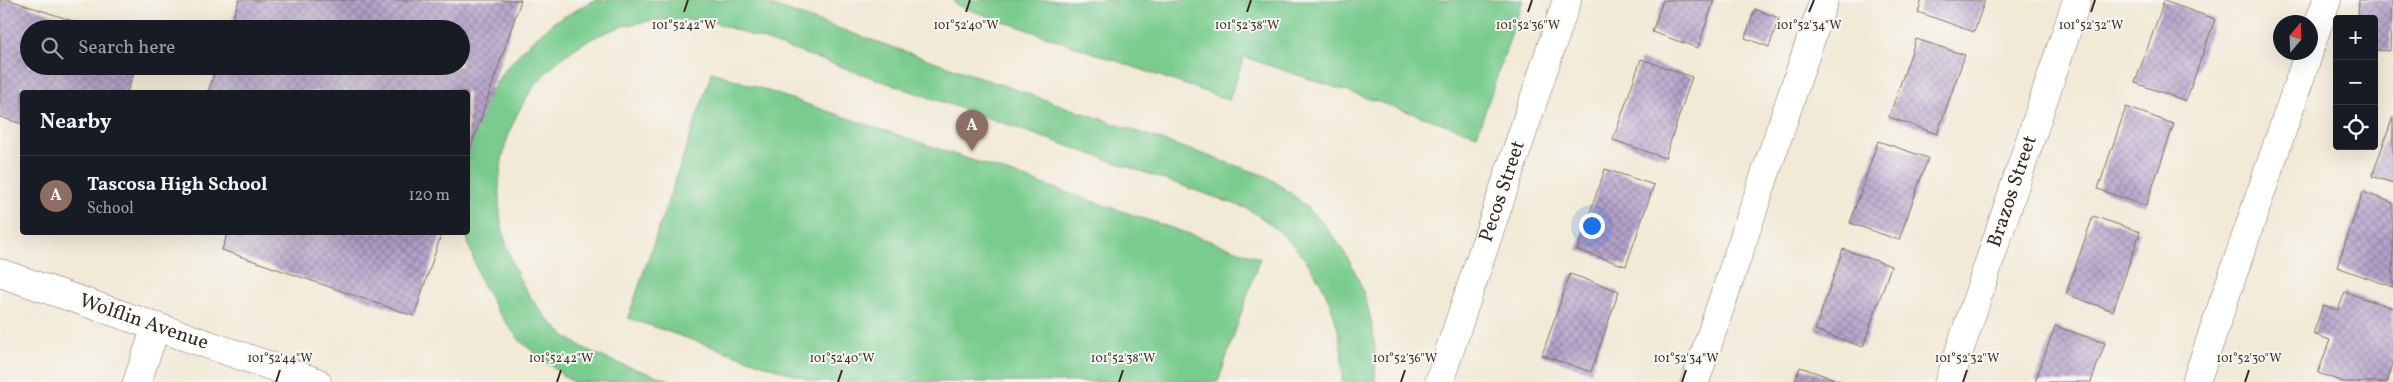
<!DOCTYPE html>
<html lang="en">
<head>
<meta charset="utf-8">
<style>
  :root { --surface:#171b24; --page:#242831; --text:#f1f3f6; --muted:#9ea1a6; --line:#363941; --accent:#db2777 }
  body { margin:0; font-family:Vollkorn,serif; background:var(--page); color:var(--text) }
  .controls { position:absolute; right:15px; top:15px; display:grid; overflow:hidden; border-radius:5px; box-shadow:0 5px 20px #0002 }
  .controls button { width:45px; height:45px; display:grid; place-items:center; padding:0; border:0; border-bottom:1px solid var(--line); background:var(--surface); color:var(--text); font:25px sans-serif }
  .compass { position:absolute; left:2273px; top:15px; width:45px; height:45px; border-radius:50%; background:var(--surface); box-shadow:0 5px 20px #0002; rotate:19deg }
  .you { position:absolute; left:1591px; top:225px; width:18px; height:18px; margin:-12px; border:4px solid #fff; border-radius:50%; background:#1a73e8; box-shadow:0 0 0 8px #1a73e833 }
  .badge { display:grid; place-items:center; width:32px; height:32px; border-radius:50%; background:var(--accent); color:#fff; font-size:16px; font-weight:700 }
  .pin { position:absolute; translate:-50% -41px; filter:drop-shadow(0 1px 2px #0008) }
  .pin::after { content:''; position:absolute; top:26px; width:18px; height:15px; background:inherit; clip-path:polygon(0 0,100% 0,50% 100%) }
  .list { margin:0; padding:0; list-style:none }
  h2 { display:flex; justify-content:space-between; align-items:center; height:65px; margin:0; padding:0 20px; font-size:21px }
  h2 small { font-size:16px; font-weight:400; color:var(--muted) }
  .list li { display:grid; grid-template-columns:32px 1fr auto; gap:15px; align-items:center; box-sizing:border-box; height:80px; padding:0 20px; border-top:1px solid var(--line) }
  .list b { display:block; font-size:19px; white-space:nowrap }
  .list p { margin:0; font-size:16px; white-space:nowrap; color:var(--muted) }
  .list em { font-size:16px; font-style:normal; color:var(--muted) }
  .icon { flex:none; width:28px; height:28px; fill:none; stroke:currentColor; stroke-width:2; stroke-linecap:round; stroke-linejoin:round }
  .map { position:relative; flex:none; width:2393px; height:382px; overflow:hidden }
  .search { position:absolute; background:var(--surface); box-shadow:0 5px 20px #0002; left:20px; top:20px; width:450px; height:55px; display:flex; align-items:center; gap:12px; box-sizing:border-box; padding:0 18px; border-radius:28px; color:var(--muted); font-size:19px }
  .panel { position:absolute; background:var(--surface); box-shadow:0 5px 20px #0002; left:20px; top:90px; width:450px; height:145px; border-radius:5px }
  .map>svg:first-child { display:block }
</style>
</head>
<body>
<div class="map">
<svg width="2393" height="382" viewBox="0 0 2393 382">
  <defs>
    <pattern id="building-cross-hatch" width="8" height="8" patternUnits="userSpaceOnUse" patternTransform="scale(1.25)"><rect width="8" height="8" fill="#b5a1ca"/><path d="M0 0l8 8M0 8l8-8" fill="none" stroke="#9483a3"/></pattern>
  </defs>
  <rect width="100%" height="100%" fill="#f6f6f2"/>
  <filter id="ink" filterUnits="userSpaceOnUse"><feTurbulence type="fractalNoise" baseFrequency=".02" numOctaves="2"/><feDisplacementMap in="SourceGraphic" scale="10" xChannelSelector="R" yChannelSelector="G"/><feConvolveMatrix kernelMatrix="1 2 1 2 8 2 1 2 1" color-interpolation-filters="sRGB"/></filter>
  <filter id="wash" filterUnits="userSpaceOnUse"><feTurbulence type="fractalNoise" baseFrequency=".0096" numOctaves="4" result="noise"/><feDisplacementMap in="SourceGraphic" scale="20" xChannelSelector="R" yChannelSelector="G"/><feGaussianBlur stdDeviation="1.12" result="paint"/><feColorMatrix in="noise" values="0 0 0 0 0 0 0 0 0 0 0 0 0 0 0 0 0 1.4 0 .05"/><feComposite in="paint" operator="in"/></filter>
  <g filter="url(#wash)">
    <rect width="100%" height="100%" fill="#f2e9d6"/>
    <!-- green -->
    <path fill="#79cc8e" stroke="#5a7b56" d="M595 0H756L1266 176C1341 223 1380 293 1375 382H1342C1346 308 1310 245 1246 208L713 22C677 18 643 18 609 31 482 80 463 246 562 333 593 359 638 369 676 382H573L562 375 520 341 498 312 480 280 469 245 466 233 468 153 484 104 502 73 526 46 554 22Z
      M954 0H1523L1477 135 1244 57 1229 100 956 5Z
      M712 72 1260 258 1218 382H815L628 318Z"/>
    <g id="blocks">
      <!-- building -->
      <path fill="url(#building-cross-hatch)" d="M0 0H10L94 28 29 29V66H136L127 92H22V124L0 117Z
        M239 0H521L468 156V92H208L217 66H461V29H229Z
        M1663 0H1714L1698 48 1652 32Z
        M1922 0H1985L1974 32 1918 12Z
        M2359 0H2392L2390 51 2374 50V19H2358Z
        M2164 1 2215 19 2186 101 2135 83Z
        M1755 9 1779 18 1769 47 1745 38Z
        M1916 39 1965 55 1937 134 1889 117Z
        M1641 59 1692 77 1665 158 1613 140Z
        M2126 107 2174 124 2146 206 2098 189Z
        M2393 117V183L2372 176Z
        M1878 141 1928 158 1899 240 1850 223Z
        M1605 169 1654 185 1626 266 1577 250Z
        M2363 192 2393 203V287L2337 267Z
        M2093 216 2140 232 2113 311 2066 294Z
        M228 232H442L414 316 222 250Z
        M1843 249 1891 266 1863 347 1815 330Z
        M1570 274 1619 291 1591 372 1542 355Z
        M2345 292 2393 308V364L2387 382H2343L2318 373 2330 340 2313 334 2323 305 2338 310Z
        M2055 326 2105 343 2091 382H2035Z
        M1800 367 1843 382H1795Z"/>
    </g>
  </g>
  <g filter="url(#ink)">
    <use href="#blocks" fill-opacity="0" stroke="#7b6d5e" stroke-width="1"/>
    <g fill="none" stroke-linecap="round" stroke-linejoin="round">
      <defs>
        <g id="minor">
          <path d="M2310 47 2327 0"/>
          <path d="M137 382 156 327"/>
          <path id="s1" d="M1439 382 1567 0"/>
          <path d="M1695 382 1824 0"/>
          <path id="s2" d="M1949 382 2077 0"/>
          <path d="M2196 382 2309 52"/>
        </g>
        <g id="major">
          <path id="s3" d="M0 273 317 382"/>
        </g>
      </defs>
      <!-- minor casing -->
      <use href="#minor" stroke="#7b6d5e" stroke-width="29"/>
      <!-- major casing -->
      <use href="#major" stroke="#7b6d5e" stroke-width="29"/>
      <!-- minor -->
      <use href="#minor" stroke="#fff" stroke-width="28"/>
      <!-- major -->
      <use href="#major" stroke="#fff" stroke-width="28"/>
    </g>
  </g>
  <!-- ticks -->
  <path fill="none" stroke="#3b2a1e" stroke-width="2" d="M684 12 688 0M966 12 970 0M1247 12 1251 0M1528 12 1532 0M1809 12 1814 0M2091 12 2095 0M276 382 280 370M557 382 561 370M838 382 842 370M1119 382 1123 370M1401 382 1405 370M1682 382 1686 370M1963 382 1967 370M2245 382 2249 370"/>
  <g text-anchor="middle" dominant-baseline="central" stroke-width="4" stroke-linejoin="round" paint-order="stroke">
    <!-- street labels -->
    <g font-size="20" fill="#3b2a1e" stroke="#f6f6f2">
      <text stroke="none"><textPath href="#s1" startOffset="201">Pecos Street</textPath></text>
      <text stroke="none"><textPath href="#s2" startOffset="201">Brazos Street</textPath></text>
      <text stroke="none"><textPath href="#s3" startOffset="152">Wolflin Avenue</textPath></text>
    </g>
  </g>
  <g font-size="12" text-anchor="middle" fill="#3b2a1e" stroke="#f6f6f2" stroke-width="4" stroke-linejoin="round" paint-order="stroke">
    <text x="684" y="29">101°52'42"W</text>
    <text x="966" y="29">101°52'40"W</text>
    <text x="1247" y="29">101°52'38"W</text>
    <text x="1528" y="29">101°52'36"W</text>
    <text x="1809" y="29">101°52'34"W</text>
    <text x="2091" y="29">101°52'32"W</text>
    <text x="280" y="362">101°52'44"W</text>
    <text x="561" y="362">101°52'42"W</text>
    <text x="842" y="362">101°52'40"W</text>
    <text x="1123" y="362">101°52'38"W</text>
    <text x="1405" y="362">101°52'36"W</text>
    <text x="1686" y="362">101°52'34"W</text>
    <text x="1967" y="362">101°52'32"W</text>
    <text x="2249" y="362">101°52'30"W</text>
  </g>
</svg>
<div class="controls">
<button>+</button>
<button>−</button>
<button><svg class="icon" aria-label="locate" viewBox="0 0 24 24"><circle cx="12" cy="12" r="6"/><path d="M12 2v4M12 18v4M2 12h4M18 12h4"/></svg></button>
</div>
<svg class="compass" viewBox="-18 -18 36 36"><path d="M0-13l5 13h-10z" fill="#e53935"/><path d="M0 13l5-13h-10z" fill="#9ea1a6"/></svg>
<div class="you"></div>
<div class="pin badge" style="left:972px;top:151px;background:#8d6e63">A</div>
<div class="search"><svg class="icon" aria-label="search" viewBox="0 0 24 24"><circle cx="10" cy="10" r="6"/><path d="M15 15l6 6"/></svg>Search here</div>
<section class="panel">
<h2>Nearby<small></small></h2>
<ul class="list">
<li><span class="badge" style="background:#8d6e63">A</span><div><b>Tascosa High School</b><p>School</p></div><em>120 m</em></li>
</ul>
</section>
</div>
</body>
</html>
